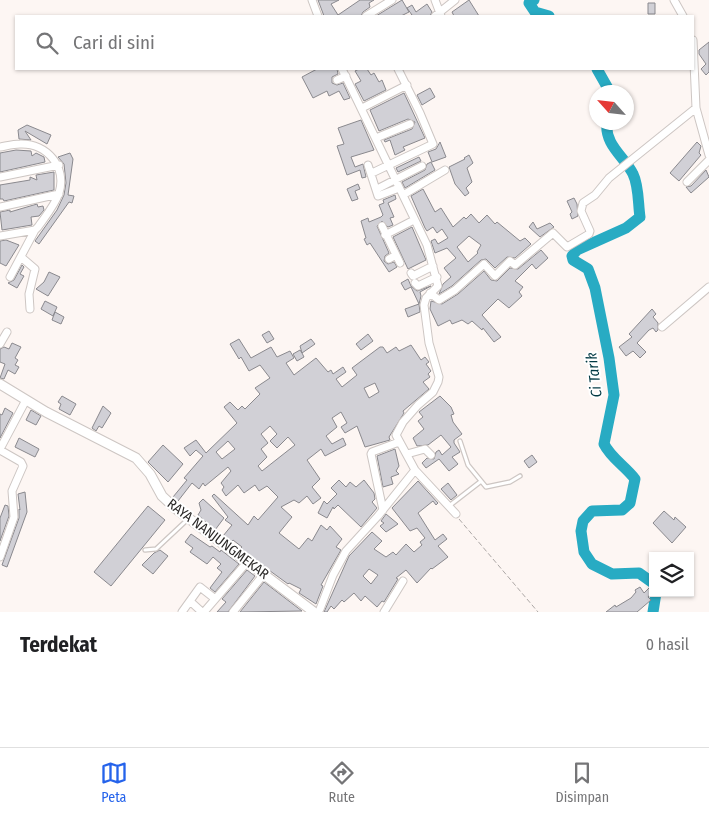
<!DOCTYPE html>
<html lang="id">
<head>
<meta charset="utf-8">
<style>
  :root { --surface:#fff; --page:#f2f2f2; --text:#202124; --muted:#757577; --line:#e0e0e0; --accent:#2563eb }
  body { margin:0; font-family:"Fira Sans Condensed",sans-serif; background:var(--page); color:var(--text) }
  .controls { position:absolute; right:15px; bottom:15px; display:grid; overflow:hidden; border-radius:0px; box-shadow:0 1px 4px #0004 }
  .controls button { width:45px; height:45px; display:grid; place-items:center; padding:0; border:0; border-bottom:1px solid var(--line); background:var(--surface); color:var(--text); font:25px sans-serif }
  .compass { position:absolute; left:589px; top:85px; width:45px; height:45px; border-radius:50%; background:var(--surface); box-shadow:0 1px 4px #0004; rotate:297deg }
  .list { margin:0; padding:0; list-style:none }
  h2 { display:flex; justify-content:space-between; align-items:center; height:65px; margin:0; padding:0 20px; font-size:21px }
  h2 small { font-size:16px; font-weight:400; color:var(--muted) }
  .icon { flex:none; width:28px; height:28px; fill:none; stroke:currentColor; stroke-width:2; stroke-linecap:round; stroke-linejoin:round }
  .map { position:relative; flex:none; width:709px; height:612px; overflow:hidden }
  .search { position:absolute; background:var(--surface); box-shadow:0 1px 4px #0004; left:15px; right:15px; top:15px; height:55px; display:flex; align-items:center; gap:12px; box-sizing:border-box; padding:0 18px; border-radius:0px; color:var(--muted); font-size:19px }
  .sheet { height:135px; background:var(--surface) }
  nav { display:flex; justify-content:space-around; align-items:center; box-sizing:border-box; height:70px; border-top:1px solid var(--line); background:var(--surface); font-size:14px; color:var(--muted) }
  nav a { display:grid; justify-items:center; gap:2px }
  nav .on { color:var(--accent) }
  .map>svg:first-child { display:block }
</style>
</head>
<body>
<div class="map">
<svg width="709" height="612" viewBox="0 0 709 612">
  <rect width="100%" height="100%" fill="#fdf6f3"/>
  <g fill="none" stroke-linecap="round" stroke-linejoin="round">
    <!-- river -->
    <path stroke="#28abc3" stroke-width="11" d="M534 0 529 3 535 12 549 16
      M597 69 610 92
      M607 122C604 145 625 157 633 174 639 186 638 204 640 217L626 228 577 250 572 256 573 260 588 269 595 288 609 358 614 395 604 444C611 458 625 466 635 479L630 503 622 510 592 511 583 521 581 531 584 552 592 564 612 574 639 573 653 583
      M653 612 656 593"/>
  </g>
  <!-- building -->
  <path fill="#d1d0d6" stroke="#8a898e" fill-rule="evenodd" d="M318 0H339L331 4 338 15 360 0H374L369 3 370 7 363 12 361 16H324Z
    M402 0 409 12 401 16H376Z
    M469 0 479 16H454L452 12Z
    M648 3H655V14H648Z
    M427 4 432 12 430 16H410L412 15 407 8 412 5 416 12Z
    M709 42V72L706 75 701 69 706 64 699 54V50Z
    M317 69H337L338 74 332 77V83L337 85 343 83 350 98 344 100 339 91 329 96 327 91 313 98 302 77Z
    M359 69H367L371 75 374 73 379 82 382 80 386 90 364 101 355 84 361 81 355 71Z
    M430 88 435 97 422 105 417 95Z
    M404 93 425 138 403 147 405 150 395 155 390 140 385 142 384 140 412 129 415 122 408 119 379 131 370 110Z
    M361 120 374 150 351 157 355 167 363 164 366 177 362 178 360 170 347 175 337 146 344 144 338 128Z
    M27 125 51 135 47 144 25 131 31 140 19 139 18 130Z
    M440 142 446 157 432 162 428 152 436 149Z
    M697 142 701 146 699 153 701 155 679 181 670 173Z
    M16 150 31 151 32 156 36 153 44 157 45 162 0 172V153Z
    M70 153 73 159 68 195 74 196 72 203 69 202 39 244 35 241 57 210 64 195 66 183 64 164 58 157Z
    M469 155 473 163 467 168 472 182 466 188 469 193 465 196 455 184 449 167 465 159 464 158Z
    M419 157 421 161 398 172 396 168Z
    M431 162 435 170 405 188 402 182 425 170 427 164Z
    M706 170 709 177 691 193 686 187 691 186Z
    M54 172V190L4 201 3 199H0V185L30 180V177L37 180 36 175Z
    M358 184 360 189 355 191 358 199 352 201 347 189Z
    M423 189 435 212 441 208 453 227 464 217 466 219 471 214 479 223 487 215 495 224 497 222 520 241 525 238 531 244 515 258 507 257 495 268 486 259 481 260 452 286 439 294 443 284 451 277 444 268 456 258 447 248 435 253 431 241 435 239 438 244 448 238 442 229 437 233 433 227 427 231 425 228 411 196ZM469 236 481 245 477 252 478 253 468 262 457 247Z
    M395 195 396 199 388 203 394 217 390 218 393 225 388 227 382 221 377 226 389 253 385 256 384 261 388 264 394 262 397 267 389 272 370 243 367 245 364 239 366 238 361 221 368 218 369 222 381 217 383 215 379 205 384 203 383 200Z
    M574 198 577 204 578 216 572 219 570 214 572 212 567 201Z
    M37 204 38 207 43 206 44 210 39 216 31 217 32 225 2 230 0 212 10 210V212Z
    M533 222 537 229 550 223 554 227 540 237 529 227Z
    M412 227 426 260 408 269 393 237Z
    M6 240 19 245 6 266 0 263V241Z
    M541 250 548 258 536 269 532 264 515 281 523 287 519 292 522 296 509 308 498 299 482 315 501 337 494 342 483 328 482 330 472 321 468 324 462 320 452 324 450 320 438 326 430 309 431 301 442 304 458 294 484 271 491 280 497 281 510 268 518 269Z
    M22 265 24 267 20 274 24 276 17 288 8 283 14 280Z
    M49 272 60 277 48 296 36 289 44 282Z
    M408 279 411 286 417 291 431 286 420 292 421 296 419 304 411 287 405 290 401 283Z
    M45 301 57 307 53 316 41 309Z
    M419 304 420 312 408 317 405 309Z
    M652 309 656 314 653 317 658 323V330L656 332 653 328 649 330 637 343 646 352 640 358 633 351 626 356 619 347 632 337 629 334Z
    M55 312 64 317 61 324 52 320Z
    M269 331 274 339 267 343 262 335Z
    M368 334 373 341 361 350 356 344Z
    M239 339 251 358 271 347 277 357 290 351 294 358 286 363 294 375 316 358 328 372 331 370 333 374 343 367 346 372 336 379 342 387 357 375 352 368 380 347H383L387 353 396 347 399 351 411 345 421 360 425 357 429 362 426 364 431 371 428 374 430 377 423 382 429 389 403 411 404 413 389 437 390 440 365 447 357 426 345 433 341 427 347 423 341 412 332 418 337 427 326 436 332 444 343 438 346 445 325 456 321 449 307 460 320 479 312 487 321 498 313 504 307 496 299 503 294 500 281 507 292 517 279 533 299 549 308 538 312 541 321 525 327 530 330 526 342 539 336 547 341 550 321 585 323 586 316 604 299 593 301 589 289 583 288 584 240 549 242 547 233 540 231 542 223 536 232 525 225 520 228 517 212 496 214 494 248 525 254 516 258 520 278 497 267 486 259 491 255 485 244 493 238 485 226 496 222 490 224 487 221 483 231 471 228 467 205 486 203 483 199 489 192 483 178 501 173 497 187 480 184 478 203 456 196 450 190 456 184 448 196 440 206 453 237 423 224 407 230 402 238 410 242 406 245 409 260 394 255 388 270 378 260 365 249 371 241 357 239 359 230 344ZM375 383 379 392 369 398 364 388ZM270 426 277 434 270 441 277 448 288 437 295 445 262 471 258 466 267 457 261 449 268 443 261 434ZM228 441 235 449 222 459 216 452Z
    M311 339 315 344 302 353 304 357 297 361 293 354 300 350 302 353 300 346Z
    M12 343 21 347 15 358 18 360 15 365 19 367 15 374 8 370 4 379 0 378 5 364 0 362V349L4 347 9 349Z
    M62 396 76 404 70 415 59 409 61 404 58 402Z
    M440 396 451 407 454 414 451 415 453 422 462 434 454 440V443L460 452 452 457 458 464 449 471 439 459 426 468 422 463 427 458 434 459 436 452 439 450 442 455 451 447 441 435 428 445 417 446 413 438 424 429 418 421 423 417 419 412Z
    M103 406 111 413 102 428 99 426 96 431 92 428Z
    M5 408 13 413 0 438V414L2 415Z
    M31 410 41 416 36 425 26 420Z
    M19 438 39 449 35 457 15 447Z
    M163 445 183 464 168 482 148 462Z
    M395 449 399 466 396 471 399 474 391 477 393 484 383 487 377 456Z
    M532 455 537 462 529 468 524 461Z
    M339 480 346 487 350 482 356 487 364 480 374 493 375 499 372 502 377 508 361 527 338 505 334 509 333 507 327 518 318 513 324 501 327 504 337 494 331 488Z
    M418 481 438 503 436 505 433 501 418 513 435 540 443 534 447 539 438 546 448 557 432 569 431 568 417 583 406 570 396 578 398 579 384 602 382 601 377 607 365 596 361 601 354 593 344 602 342 600 334 609 331 606 327 612H324L349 556 372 532 382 541 374 549 386 557 393 552 396 555 406 544 414 552 422 545 420 542 425 538 417 528 410 531 392 508ZM369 569 378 575 371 584 363 576Z
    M448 483 457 495 451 500 441 489Z
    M25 492 27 512 7 567 2 565 19 518V509L20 510 18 494Z
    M203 499 224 518 215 530 198 515 201 510 199 503Z
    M5 505 8 506 9 516 0 541V518Z
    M148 506 165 520 111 586 94 572Z
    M664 511 674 520 675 517 686 527 672 543 653 523Z
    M386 514 398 524 386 532 380 526 384 523 381 521Z
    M191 534 210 547 212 546 220 552 221 550 239 564 215 592 210 588 222 572 217 568 221 564 213 557 207 564 190 552 193 548 185 542Z
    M160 550 168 556 153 574 142 565 154 553Z
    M247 570 255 576 228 612H217L226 602 222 599Z
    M264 582 302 611 240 612Z
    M640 587 644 593 650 587 653 591 648 597 651 600 637 612H606L615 605 616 607 631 598 636 592 635 590Z"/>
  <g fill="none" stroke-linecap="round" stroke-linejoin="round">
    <defs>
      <path id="lane" d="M460 441 468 465 486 487 510 482 520 476
        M449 506 480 482
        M145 550 156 549 187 520"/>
      <path id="street" d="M312 0 318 16
        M435 0 441 16
        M674 0 683 16
        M366 16 392 0
        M435 16 455 0
        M693 40 696 108 709 155
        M337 80 346 76
        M362 108 407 85
        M376 138 410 124
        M0 147C6 146 13 144 20 144 47 143 67 167 59 193 55 205 45 217 38 227L35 230 0 236
        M368 165 378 196 399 188
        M372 173 433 144 420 113 398 69
        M0 177 59 165
        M687 182 709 160
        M377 189 422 166
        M403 195 445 170
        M0 207 59 194
        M382 226 400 263
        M385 235 414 220
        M21 257 35 269 29 294 30 309
        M389 259 396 255
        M411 273 413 276 433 266
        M10 277 35 230
        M415 283 418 286 437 277
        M430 293 439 300 455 290 484 264 495 276 510 261 515 265 553 233 567 247 589 234 590 231 581 211 583 203 595 195 609 178 696 108
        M662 327 709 287
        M0 344 7 332
        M0 449 26 400
        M0 450 21 462 23 466 12 491 14 517 0 557
        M407 454 425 449 431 455
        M415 470 456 514
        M383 510 371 454 372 452 399 442
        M191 602 202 612
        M320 609 333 575 346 551 378 516 415 470 396 435 403 422 418 405 433 392 438 382 439 377 429 343 424 305 426 298 438 286 427 245 342 69
        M182 612 200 587 214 598
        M204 612 248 561
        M233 612 264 574
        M384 612 403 581"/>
      <path id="secondary" d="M0 384 46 412 136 458 150 474 162 496 175 508 314 612"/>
    </defs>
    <!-- lane casing -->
    <use href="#lane" stroke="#cdc6c3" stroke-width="5.5"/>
    <!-- street casing -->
    <use href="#street" stroke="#cdc6c3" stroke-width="9"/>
    <!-- secondary casing -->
    <use href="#secondary" stroke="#cdc6c3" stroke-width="11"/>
    <!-- path -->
    <path stroke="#ada8a6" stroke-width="1" stroke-dasharray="5 2.5" stroke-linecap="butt" d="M459 519 538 612"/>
    <!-- lane -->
    <use href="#lane" stroke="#fff" stroke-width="3"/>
    <!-- street -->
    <use href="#street" stroke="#fff" stroke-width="7"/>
    <!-- secondary -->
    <use href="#secondary" stroke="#fff" stroke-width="9"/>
  </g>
  <g text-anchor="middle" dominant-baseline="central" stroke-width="4" stroke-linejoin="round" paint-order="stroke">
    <!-- street labels -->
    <g font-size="14" fill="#2b2928" stroke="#fff">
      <text transform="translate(218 539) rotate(37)">RAYA NANJUNGMEKAR</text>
    </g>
    <!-- water labels -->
    <g font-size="15" font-style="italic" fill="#003943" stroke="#fff">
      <text transform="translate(594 375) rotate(-97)">Ci Tarik</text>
    </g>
  </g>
</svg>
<div class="controls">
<button><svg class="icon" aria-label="layers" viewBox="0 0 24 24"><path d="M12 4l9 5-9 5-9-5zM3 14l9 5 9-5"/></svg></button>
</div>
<svg class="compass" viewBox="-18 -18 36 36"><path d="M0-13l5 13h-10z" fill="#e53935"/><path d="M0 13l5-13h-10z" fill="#757577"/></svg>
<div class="search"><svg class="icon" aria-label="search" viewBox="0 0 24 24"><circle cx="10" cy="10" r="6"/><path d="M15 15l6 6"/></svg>Cari di sini</div>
</div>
<section class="sheet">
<h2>Terdekat<small>0 hasil</small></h2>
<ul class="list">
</ul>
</section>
<nav>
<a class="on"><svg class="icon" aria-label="map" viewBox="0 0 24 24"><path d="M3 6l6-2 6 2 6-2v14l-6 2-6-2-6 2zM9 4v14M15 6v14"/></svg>Peta</a>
<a><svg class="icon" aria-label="directions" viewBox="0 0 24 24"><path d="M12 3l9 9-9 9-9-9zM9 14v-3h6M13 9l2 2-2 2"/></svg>Rute</a>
<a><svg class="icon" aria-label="saved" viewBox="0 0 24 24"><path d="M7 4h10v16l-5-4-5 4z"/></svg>Disimpan</a>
</nav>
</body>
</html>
